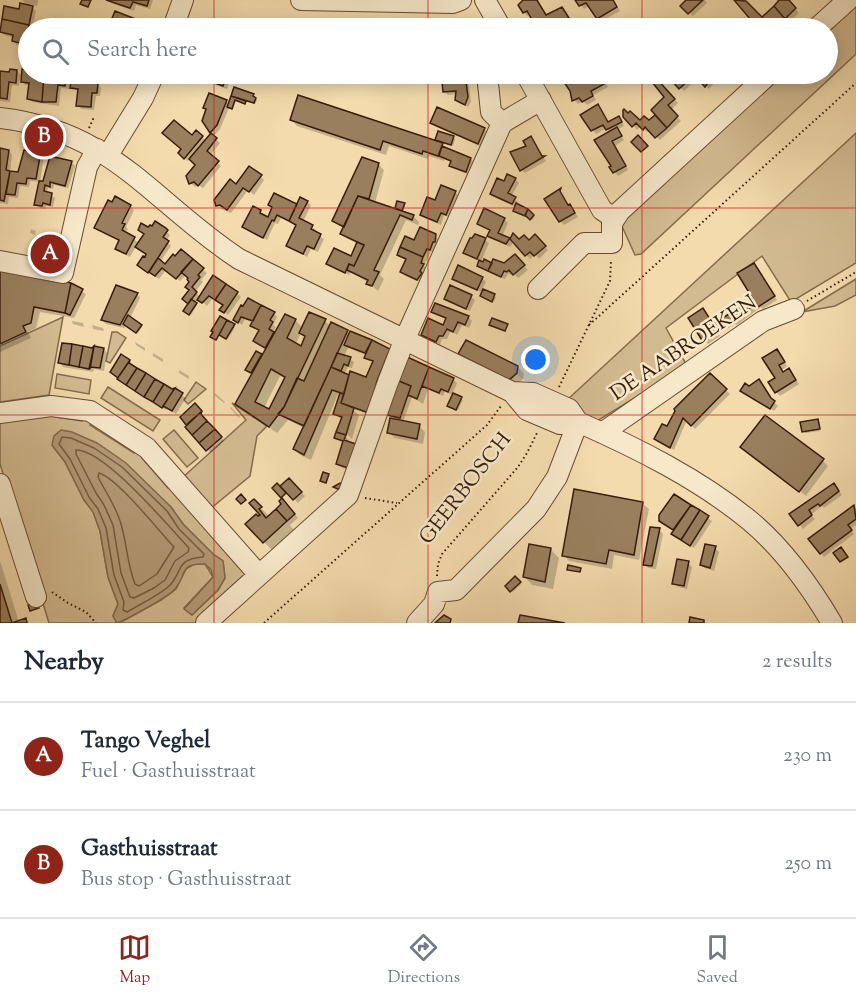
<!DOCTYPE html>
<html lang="en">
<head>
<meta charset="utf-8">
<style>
  :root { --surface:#fff; --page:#f2f2f3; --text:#1f2937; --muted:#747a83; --line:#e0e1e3; --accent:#8f2418 }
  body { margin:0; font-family:"Sorts Mill Goudy",serif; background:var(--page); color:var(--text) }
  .you { position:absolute; left:536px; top:360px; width:21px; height:21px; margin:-15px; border:4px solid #fff; border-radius:50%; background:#1a73e8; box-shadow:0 0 0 9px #1a73e833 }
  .badge { display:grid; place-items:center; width:39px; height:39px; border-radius:50%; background:var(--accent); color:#fff; font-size:20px; font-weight:700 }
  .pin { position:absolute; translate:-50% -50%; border:3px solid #fff; box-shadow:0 2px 6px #0006 }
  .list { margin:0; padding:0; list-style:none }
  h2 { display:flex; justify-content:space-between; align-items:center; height:78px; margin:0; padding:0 24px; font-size:26px }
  h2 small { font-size:20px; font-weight:400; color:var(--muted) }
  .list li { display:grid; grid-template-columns:39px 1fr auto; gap:18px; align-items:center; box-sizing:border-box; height:108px; padding:0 24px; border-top:2px solid var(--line) }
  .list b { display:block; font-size:22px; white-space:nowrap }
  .list p { margin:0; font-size:20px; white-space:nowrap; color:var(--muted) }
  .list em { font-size:20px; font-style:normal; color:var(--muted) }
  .icon { flex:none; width:33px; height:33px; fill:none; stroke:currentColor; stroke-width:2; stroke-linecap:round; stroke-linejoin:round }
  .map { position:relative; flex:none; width:856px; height:623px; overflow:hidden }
  .search { position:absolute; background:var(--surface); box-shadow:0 3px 15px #0003; left:18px; right:18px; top:18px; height:66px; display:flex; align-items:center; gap:15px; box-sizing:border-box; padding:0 21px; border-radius:33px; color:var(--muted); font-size:22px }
  .sheet { height:294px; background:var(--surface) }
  nav { display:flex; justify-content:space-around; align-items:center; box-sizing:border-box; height:84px; border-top:2px solid var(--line); background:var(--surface); font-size:16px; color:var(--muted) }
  nav a { display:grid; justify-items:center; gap:3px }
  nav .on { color:var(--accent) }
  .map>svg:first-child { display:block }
</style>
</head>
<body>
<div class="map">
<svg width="856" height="623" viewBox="0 0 856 623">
  <rect width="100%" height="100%" fill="#f3dbad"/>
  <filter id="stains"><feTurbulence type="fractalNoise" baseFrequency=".00333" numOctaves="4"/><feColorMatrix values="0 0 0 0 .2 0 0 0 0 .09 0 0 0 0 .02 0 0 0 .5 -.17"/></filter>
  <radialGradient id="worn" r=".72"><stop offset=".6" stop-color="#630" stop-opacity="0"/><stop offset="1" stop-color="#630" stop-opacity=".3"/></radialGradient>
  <!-- green -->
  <path fill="#d3bb91" stroke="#866c4d" stroke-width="1.5" d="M856 2V54L641 254 635 255 621 224 781 74H828V29Z
    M856 133V263L791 302 762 256 666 328 687 366 597 421 578 414 567 400Z
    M856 279V295L835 306 802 312Z
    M63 317 49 395 0 402V346Z
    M112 332H117L126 338 110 363 106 361Z
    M57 374 91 380 89 394 55 388Z
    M196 382 206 389 188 404 184 400Z
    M108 387 160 420 153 431 101 398Z
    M232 403 267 426 257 436 250 476 210 509 182 478 246 420Z
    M56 412V417L82 421 83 417 93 421 90 425 134 453 137 449 145 455 142 458 168 488 172 485 244 567 246 577 199 623H119L161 600 176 589 186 569 194 564H205L213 577 184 608 192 615 218 590 225 578 223 561 213 554 183 524 171 507 152 490 52 445 65 462 84 500 93 511 100 531 108 577 118 604 113 616 117 623H49L0 464V419Z
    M174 430 198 458 187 467 163 439Z"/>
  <!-- water -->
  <path fill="#b39a75" stroke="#82684a" stroke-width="1.5" d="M61 430 72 432 97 443 126 463 171 507 183 524 213 554 223 561 225 578 218 590 192 615 184 609 213 577 211 570 205 564C179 563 187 575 175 589 170 596 126 620 117 623L113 616 118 604 108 577 100 531 93 512 84 500 65 462 52 445 54 436Z"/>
  <!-- shadow -->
  <path fill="#0003" fill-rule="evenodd" d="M22 0H38L37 6 30 5 36 11 32 28H28V47L17 45 13 41 14 38 4 35 0 31 20 11 28 6Z
    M108 0H153L150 9 136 5 134 11 111 3Z
    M529 0H537L547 17 565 12 571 22 559 28H540L530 14 527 16 524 12Z
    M577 0H614L620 11 602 21 590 6 584 9Z
    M688 0H705L707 3 693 16 682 6Z
    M736 0H742L762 19 781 0H788L799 13 782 28H775L768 21 761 28Z
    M116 13 142 23 145 28H110Z
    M17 71 23 77 24 71H28V74L66 75 70 79 69 89 61 88 59 106 32 102 28 99 30 85H26L20 79 19 86 12 85 10 102 0 101V72L11 73Z
    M195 74H220L219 78 229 83 227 89 199 79Z
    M264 74H279V78H268Z
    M414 74H422V76H416Z
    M464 74 468 77 471 102 468 107 456 100 457 94 448 95 445 92 452 82 451 75Z
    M583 74H601L608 87 593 95 596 100 587 105 583 101 578 104 574 100 566 82Z
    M677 74H727L719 80 718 79 709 89 698 78 684 91 672 79Z
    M94 79 101 88 100 96H96L94 110 81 109 78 105 79 92 72 87Z
    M656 80 678 103 671 110 681 121 660 140 650 130 647 132 641 126 637 130 624 114 640 122H649L657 115 666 97Z
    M235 89 253 96 257 100 255 104 247 101 246 104 236 100 233 109 229 108 220 129 213 137 220 143 210 156 221 166 203 188 198 185 195 187 189 181 197 165 190 159 188 161 183 157 192 137 197 132 206 141 213 133 203 121 226 101 230 105Z
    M598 106 609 123 622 122 624 126 617 130 624 140 615 146 628 170 618 176 611 168 610 133 607 128 596 134 582 115Z
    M437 109 484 129 488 133 482 147 435 126 431 122Z
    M292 120 442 144 437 139 439 133 455 139 453 146 439 141 448 150 471 159 474 163 469 175 455 169 451 165 452 162 445 159 444 161 429 156 428 159 389 146 386 155 297 126Z
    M534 142 546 161 525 173 521 170Z
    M0 149 9 151 12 155 10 172 20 174 40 152 44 156 40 182 30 181 29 187 20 186 18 198 9 197 8 204 0 203Z
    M71 162 75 166 68 188 54 185 53 189 48 188 47 193 55 198 53 207 46 206V209L40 208 36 204 44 183Z
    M378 164 384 170 375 203 401 212 396 208 404 204 405 206 403 213 414 217 419 222 418 225 406 220 380 275 384 279 378 291 369 283 351 272 349 275 328 264 351 258 358 244 348 239 342 234 344 229 334 221Z
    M261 177 264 180 254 195 248 190 231 213 221 209 217 205 237 186Z
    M515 179 519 183 511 197 518 202 517 205 527 210 535 217 532 220 528 216 516 212V207L496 198 492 194 505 183Z
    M559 191 578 217 564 225 560 221Z
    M455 192 459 196 450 218 444 215 441 225 425 218 422 214 436 202Z
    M307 202 311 205 303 222 312 227 316 230 315 233 324 239 318 252 311 249 307 257 288 246 297 226 281 218 278 224 275 223 267 240 244 227 260 211 269 219 273 209 269 205 298 206Z
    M130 206 134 210 126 227 128 229 125 233 139 243 145 235 140 230 152 228 158 223 170 235 166 241 171 246 160 262 165 266 181 251 207 273 201 280 203 282 195 292 200 297 214 278 237 293 241 297 228 315 221 309 224 306 213 298 207 306 198 298 195 303 197 305 191 315 185 310 189 304 190 278 186 275 180 281 166 270 159 279 142 269 148 255 136 246 130 257 120 252 117 248 120 241 96 227Z
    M504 219 508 223 502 237 511 240 514 235 519 241 529 242 535 236 548 250 539 259 535 254 530 259 514 241 510 247 493 239 489 235 491 231 478 223Z
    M31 229 36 231 35 235 30 233Z
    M435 235 440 242 434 253 431 251 424 266 426 269 421 282 405 276 402 272 407 260 399 255 415 242Z
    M485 240 489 243 481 262 504 265 515 256 528 270 518 278 513 273 511 275 508 274 505 279 494 274 480 262 465 253Z
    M754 264 777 300 763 309 761 307 737 325 735 324 719 334 720 336 708 344 704 341 703 310 713 325 755 299Z
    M0 271 71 285 86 294 74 318 40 312 36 328 28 332 31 338 0 352Z
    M454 278H482L486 282 482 290 496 297 494 302 483 297V293L458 282Z
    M137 294 140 298 130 318 142 327 138 333 126 325 124 328 106 324 102 320Z
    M471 297 475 300 470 311 449 302 445 298Z
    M241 307 274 313 277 317 273 325 276 327 272 333 275 335 295 320 303 328 325 321 330 326 331 324 350 334 389 350 393 354 372 415 352 409 359 415 352 439 344 431V436L349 440 348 443 355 472 341 467 337 464 344 443 336 438 342 420 335 414 341 396 338 394 311 460 300 455 295 449 304 428 288 420 277 433 245 411 237 403 253 374 248 371 261 356 263 357 267 350 254 341 260 331 252 325 253 323 245 319 242 325 235 319ZM301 333 306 338 301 348 295 345ZM348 348 366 355V357L374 363 367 379 344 375 348 367 352 368 354 362 344 356ZM280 376 286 379 270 411 264 408Z
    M433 311 468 317 472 321 469 328 462 325 457 335 451 331 447 339H442L440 345 423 335 443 327 447 320Z
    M220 318 235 327 228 339 220 335 217 340 214 338Z
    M72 321 83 323 84 327 73 324Z
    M92 325 103 328 104 331 93 329Z
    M135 342 145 348V351L136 345Z
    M63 344 94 350 104 349 107 353 104 371 94 369 93 372 63 367 60 363Z
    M153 353 163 359V362L153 356Z
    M460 354 518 367 524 374 523 379 516 385 466 360Z
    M780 355 787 366 782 370 784 373 789 370 799 384 780 396 776 392Z
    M121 356 130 362 133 366 186 398 176 414 167 408 166 410 119 379Z
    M404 357 454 380 457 383 452 395 445 391 443 396 428 389 423 404 412 397 403 422 419 426 425 432 423 444 395 438 389 433 392 418 385 414Z
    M179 370 189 376V379L179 373Z
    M710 375 730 394 695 429 687 420 674 450 660 442 656 439 667 428Z
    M742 391 774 402 778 406 774 411Z
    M215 393 225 402 224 403 214 395Z
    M461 399 463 400 458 410 450 407Z
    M195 405 224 441 211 453 187 427 188 425 181 417Z
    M231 407 240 417 239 418 230 408Z
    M817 420 820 431 805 433 804 432 802 423Z
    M749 453 823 461 828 466 806 496Z
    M289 480 305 496 298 503 282 486Z
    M837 489 842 495 824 508 822 506 811 515 815 519 803 529 791 514Z
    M575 491 643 504 649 509 639 560 614 555 612 569 569 561 564 555Z
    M675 496 712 521 694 548 676 537 674 531 665 524Z
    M282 500 298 518 290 525 297 534 275 553 264 542 258 518 262 515 254 501 270 517 284 504Z
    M854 507 856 508V525L850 529 854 534 824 557 821 553Z
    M659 530 663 534 656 569 648 568 645 564Z
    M715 548 719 552 714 571 705 568 701 565Z
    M551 550 559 558 553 589 532 585 525 577Z
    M0 561 19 622 25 619 29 623H0Z
    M688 563 692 567 687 589 678 587 674 583Z
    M515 578 521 584 513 592 507 586Z"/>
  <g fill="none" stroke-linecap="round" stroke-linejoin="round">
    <!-- shore -->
    <path stroke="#765b3f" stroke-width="1.5" d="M62 437 71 438 94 448 122 467 167 511 179 529 204 554 203 557C174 559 183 574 168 587 156 597 140 604 127 612L123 610 124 602 114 575 106 528 98 509 89 497 70 459 59 444Z
      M76 450C104 449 169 527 189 548L188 552 175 561 165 580 154 588 134 598 130 597 121 573 113 525 104 505 96 493 76 454Z
      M99 473C117 478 159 531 174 547L157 574 139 586 135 584C127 564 127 544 121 524 116 506 106 493 98 477Z"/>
  </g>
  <!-- building -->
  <path fill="#997f5e" stroke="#381c09" stroke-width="1.5" fill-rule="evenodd" d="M82 0H91L88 7 80 4Z
    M106 0H149L147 6 133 2 130 8Z
    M523 0H537L546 15 562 7 569 18 549 28H544L542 23 536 27 527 11 523 13 518 5Z
    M575 0H613L617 7 597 19 586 3 579 6Z
    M686 0H703L688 14 680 6Z
    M734 0 746 1 764 19 756 26Z
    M779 0H789L796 8 785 19 774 6Z
    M20 3 33 6 29 25 2 19 4 6 19 9Z
    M774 6 785 19 774 28 762 17Z
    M115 11 143 22 140 28H108Z
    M2 19 29 25 24 44 12 41 13 35 0 32Z
    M268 26H288L290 28H268Z
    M303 27H324V28H303Z
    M10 69 17 70 16 83 9 82 7 99 0 98V71L9 72Z
    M22 69 28 70V74H44L42 102 27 99 29 83 21 82Z
    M44 74H67L65 86 58 85 56 102H42Z
    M194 74H215L226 78 223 86 193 75Z
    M450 74H465L468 97 465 105 455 100 456 91 443 92 442 82 451 81Z
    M580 74H600L606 83 591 91 593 96 582 102 579 98 572 101 570 91 564 82 562 83Z
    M675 74H719L715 78 713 76 705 87 694 75 679 89 669 78Z
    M72 75 94 78V83H98L97 93H92L91 107 76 106 78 89 70 88Z
    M656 78 675 99 668 105 678 116 667 128 651 110 664 97 652 82Z
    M234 87 254 94 253 96 256 98 254 103 231 96Z
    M209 93 227 100 217 125 210 133 202 121 206 109 203 108Z
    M298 95 443 143 438 156 423 151 422 154 383 141 380 150 290 120Z
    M231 96 246 101 245 104 235 100 232 109 227 107Z
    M598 104 608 122 619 116 622 122 606 130 603 125 591 131 580 115Z
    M437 107 485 128 478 144 430 123Z
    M624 109 628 113 630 111 640 120 644 116 649 120 655 115 667 128 655 138 645 127 643 130 636 123 632 127 623 117V110Z
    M174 120 192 135 196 130 203 136 184 159 178 153 181 149 162 133Z
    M617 127 622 136 612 141 626 166 613 173 609 167 611 166 594 140Z
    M438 131 454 136 451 145 435 140Z
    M211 133 217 138 207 151 219 161 198 186 194 182 189 184 186 176 195 165 189 159Z
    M638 135 648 146 641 152 631 142Z
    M531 136 542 156H545L520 171 510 152 526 146 523 141Z
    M442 146 471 158 466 172 449 166 451 161 439 156Z
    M0 148 9 150 6 170 10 171 4 201 0 200Z
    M34 148 41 151 36 179 27 178 26 184 17 183 15 195 6 194 10 171 18 172 24 150 31 151Z
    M50 156 72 161 65 186 50 182V187L45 185 44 191 52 193 50 205 43 203 42 206 34 205 39 181H43Z
    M362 157 379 163 369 199 358 196 344 227 332 221Z
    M249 166 262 175 249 192 243 188 227 210 220 205 216 206 214 200 230 179 236 184Z
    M507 174 516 178 508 193 516 197 512 204 490 194 497 178 504 181Z
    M441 185 456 191 446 215 441 213 437 222 420 215 427 197 435 200Z
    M561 188 560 191 568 205 570 204 575 213 559 222 544 199Z
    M274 193 297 204 289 221 277 215 274 221 272 220 263 238 242 227 253 206 261 210 260 213 268 217 272 207 268 205Z
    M115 196 131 205 122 223 125 224 122 230 135 237 126 254 115 249 119 240 94 228 108 200 112 202Z
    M358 196 414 215 412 220 400 215 374 270 379 272 372 286 366 284 368 280 347 270 349 264 354 266 364 245 340 234Z
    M300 197 308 201 299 218 313 225 311 229 321 234 314 249 307 246 303 254 286 246 296 225 289 221Z
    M397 201 405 203 402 211 395 208Z
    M516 203 528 209 525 216 513 211Z
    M484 208 505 218 498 233 510 238 506 244 487 236 490 230 477 224Z
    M528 209 534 215 530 220 525 215Z
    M155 221 166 228 168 230 163 237 169 241 148 273 137 265 143 256 145 257 146 254 135 247 144 234 138 230 141 223 148 227 150 225 152 226Z
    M420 227 436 234 435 242H433L430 250 427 249 423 257 400 247 405 236 414 240Z
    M513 233 519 239 524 235 529 240 535 234 546 246 534 256 530 252 525 256 510 239Z
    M475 234 486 238 477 259 463 253 470 238H472Z
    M357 242 364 245 354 266 349 264 345 273 326 264 334 248 351 256Z
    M41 246 60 249 57 263 39 260Z
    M400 247 423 257 421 263 424 264 420 271 422 273 417 280 400 272 406 259 397 255Z
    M181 249 193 259 176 279 162 268 155 276 149 272 158 258 165 264 173 254 175 256Z
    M515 254 525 265 513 275 509 270 507 272 504 271 501 277 488 271 493 259 504 263Z
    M193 259 204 268 198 275 200 277 192 287 197 292 188 304 182 299 189 290 185 287 189 282 187 279 188 278 181 272Z
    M484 259 492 263 488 271 477 266 479 260 483 262Z
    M754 263 775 296 758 307 756 304 732 322V320L716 330 718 332 703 342 688 318 703 308 713 324 753 299 737 273Z
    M458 265 483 277 477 290 452 279Z
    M0 269 71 283 65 313 34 307 31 323 23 326 26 332 0 344Z
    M213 275 226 284 215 300 209 296 202 303 197 300Z
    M71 283 83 289 70 315 65 313Z
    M226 284 238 292 224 313 219 310 223 305 215 300Z
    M116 285 138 293 120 325 101 320Z
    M450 285 472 295 466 309 444 299Z
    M483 289 495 294 492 302 480 296Z
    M248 298 261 305 253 321 241 317 238 323 233 320 241 305 243 306Z
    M191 299 197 303 189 315 183 311Z
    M435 303 469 316 465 325 458 322 453 332 447 329 443 336H439L436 342 421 335 428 318 443 325 446 318 431 312Z
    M261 305 275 312 270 320 273 322 269 329 274 332 265 348 253 341 259 330 250 326Z
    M309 312 326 319 284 407 269 427 235 404 285 314 296 319 287 338 301 346 305 336 299 333ZM271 369 285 377 269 409 255 402Z
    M128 315 142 325 136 333 123 324Z
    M220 316 227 320 216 340 210 337 213 332 211 331Z
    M492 318 508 324 505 331 489 325Z
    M227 320 235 324 226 339 219 335Z
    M331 322 348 330 304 426 278 414 284 407 297 378 304 381Z
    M350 331 372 340 365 353 344 345Z
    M686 339 691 346 685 351 680 343Z
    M372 340 390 349 377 381 369 413 341 403 350 371 366 377 373 361 364 358Z
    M466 340 518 366 517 373 509 380 458 354Z
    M62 343 72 344 69 365 58 363Z
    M72 344 83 346 79 367 69 365Z
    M83 346 92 348 94 346 89 369 79 367Z
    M94 346 104 348 100 368 90 367V369Z
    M777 349 785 362 779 365 783 372 789 368 796 380 775 393 768 382 775 378 762 358Z
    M256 351 262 354 251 373 245 370Z
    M337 353 351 357 348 366 344 364 341 371 331 367Z
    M121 354 130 360 117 379 118 378 110 372Z
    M403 355 429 367 417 399 408 395 411 386 394 379Z
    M130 360 129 363 137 368 126 385 117 379Z
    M331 367 349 375 344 394 332 390 304 455 293 449Z
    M429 367 454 378 448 392 441 389 439 393 422 386Z
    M137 368 146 373 135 391 126 385Z
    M146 373 155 379 144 397 135 391Z
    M710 373 727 389 691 426 683 418 670 448 654 439 662 424 667 426 675 411 674 409Z
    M155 379 164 384 153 402 144 397Z
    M394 379 411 386 400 418 383 414Z
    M759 379 771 398 775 401 770 409 740 391 745 383 749 386Z
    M164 384 172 389 175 388 162 408 153 402Z
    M175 388 183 393 172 411 163 406Z
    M340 393 344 394 341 403 354 408 346 435 336 432 342 417 333 414Z
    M453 393 462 397 456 410 447 406Z
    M195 403 202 411 186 425 180 417Z
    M202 411 201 414 207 421 192 435 185 427Z
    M765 415 824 459 799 492 740 447Z
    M390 418 420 424 417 439 387 433Z
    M818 419 820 429 802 432 800 422Z
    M207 421 215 429 199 443 192 435Z
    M215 429 222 437 206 451 199 443Z
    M336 432 346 435 344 440 359 445 351 469 336 464 343 441 334 438Z
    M323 472 329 474 326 483 320 481Z
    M289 478 302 492 293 500 280 486Z
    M277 483 286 493 281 498 272 488Z
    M340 483 342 484 340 490 333 487Z
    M834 483 839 491 820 506 818 504 809 510 812 515 798 526 789 514Z
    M574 489 643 502 634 555 609 550 606 564 562 556Z
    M241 494 246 500 241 504 236 499Z
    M674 494 691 505 673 530 659 521V515Z
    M282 498 295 514 287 521 276 509 281 504 279 501Z
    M254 499 262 507 259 509 266 518 276 509 287 521 263 543 245 524 256 514 258 516 260 515 249 503Z
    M691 505 700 510 681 540 671 534Z
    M854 505 856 519 848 525 852 530 820 554 808 539Z
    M700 510 709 516 690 546 681 540Z
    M650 527 660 528 652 566 643 565Z
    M529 544 551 548 545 582 523 577Z
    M705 544 716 546 710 568 700 565Z
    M841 547 848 557 840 562 833 553Z
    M677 559 689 561 684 586 672 584Z
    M568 565 581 568 580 572 567 570Z
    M515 576 521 582 510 592 505 586Z
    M0 584 12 623 26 618 27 623H0Z
    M38 602 39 608 30 611 28 605Z
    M444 615 451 619 450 623H435Z
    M520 615 565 623H518Z
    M690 617 704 620V623H689Z"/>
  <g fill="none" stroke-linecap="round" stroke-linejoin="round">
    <defs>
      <path id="minor" d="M301 0 453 3 461 0
        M485 0 501 28
        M173 28 183 0
        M817 28 848 0
        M487 74 491 112 502 123
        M526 74 602 210 614 218
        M0 118C114 131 152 202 239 259L512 392 533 393 569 409 578 422
        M108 155 143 98 154 74
        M0 261 63 273 87 167 97 149
        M538 289 584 243H612V223L620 211 769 74
        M512 392 527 410 560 424 578 422C637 448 699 479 749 520 783 548 810 586 832 623
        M0 413 51 406 90 411 147 448 259 575
        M602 433 763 321 794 309
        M0 484 36 597
        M206 623 348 495 388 382 404 341 502 123 541 100
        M417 623 434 604 438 592 456 590 536 509 557 477 578 422"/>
    </defs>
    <!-- minor casing -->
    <use href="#minor" stroke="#674c32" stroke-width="22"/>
    <!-- path -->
    <path stroke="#381c09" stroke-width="2" stroke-dasharray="1.5 3" stroke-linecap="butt" d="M89 128 94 117
      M807 301 856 272
      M589 325 856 83
      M559 387 610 281 611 261
      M365 498 397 503
      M437 576 438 564 442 554 518 467 527 453 537 433
      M52 592 68 603 86 612 96 623
      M264 623 487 425 501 406"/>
    <!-- minor -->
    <use href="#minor" stroke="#f7e8ca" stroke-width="20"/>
  </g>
  <!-- grid -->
  <path fill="none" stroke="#d62828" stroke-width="1.5" stroke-opacity="0.55" d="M214 0V28M428 0V28M642 0V28M214 74V623M428 74V623M642 74V623M0 208H856M0 415H856"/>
  <g text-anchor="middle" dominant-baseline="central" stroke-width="5" stroke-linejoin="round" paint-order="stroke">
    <!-- street labels -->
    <g font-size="21" fill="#381c09" stroke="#f7e8ca">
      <text transform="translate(684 349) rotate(-34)">DE AABROEKEN</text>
      <text transform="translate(466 489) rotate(-52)">GEERBOSCH</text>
    </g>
  </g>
  <rect width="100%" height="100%" filter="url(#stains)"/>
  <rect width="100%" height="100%" fill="url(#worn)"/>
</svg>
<div class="you"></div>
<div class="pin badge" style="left:50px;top:254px">A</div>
<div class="pin badge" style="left:44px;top:137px">B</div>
<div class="search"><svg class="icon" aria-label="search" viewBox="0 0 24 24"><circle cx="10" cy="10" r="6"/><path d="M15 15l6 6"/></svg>Search here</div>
</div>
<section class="sheet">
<h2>Nearby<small>2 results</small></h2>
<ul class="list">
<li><span class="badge">A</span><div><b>Tango Veghel</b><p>Fuel · Gasthuisstraat</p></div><em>230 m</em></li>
<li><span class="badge">B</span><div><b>Gasthuisstraat</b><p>Bus stop · Gasthuisstraat</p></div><em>250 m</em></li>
</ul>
</section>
<nav>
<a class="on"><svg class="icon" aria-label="map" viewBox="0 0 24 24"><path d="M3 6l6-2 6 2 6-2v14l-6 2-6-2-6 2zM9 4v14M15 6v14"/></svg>Map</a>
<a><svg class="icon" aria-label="directions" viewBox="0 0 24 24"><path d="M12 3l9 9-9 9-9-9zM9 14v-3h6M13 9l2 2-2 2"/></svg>Directions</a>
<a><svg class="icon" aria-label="saved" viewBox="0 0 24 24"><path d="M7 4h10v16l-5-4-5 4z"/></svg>Saved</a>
</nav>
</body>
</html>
